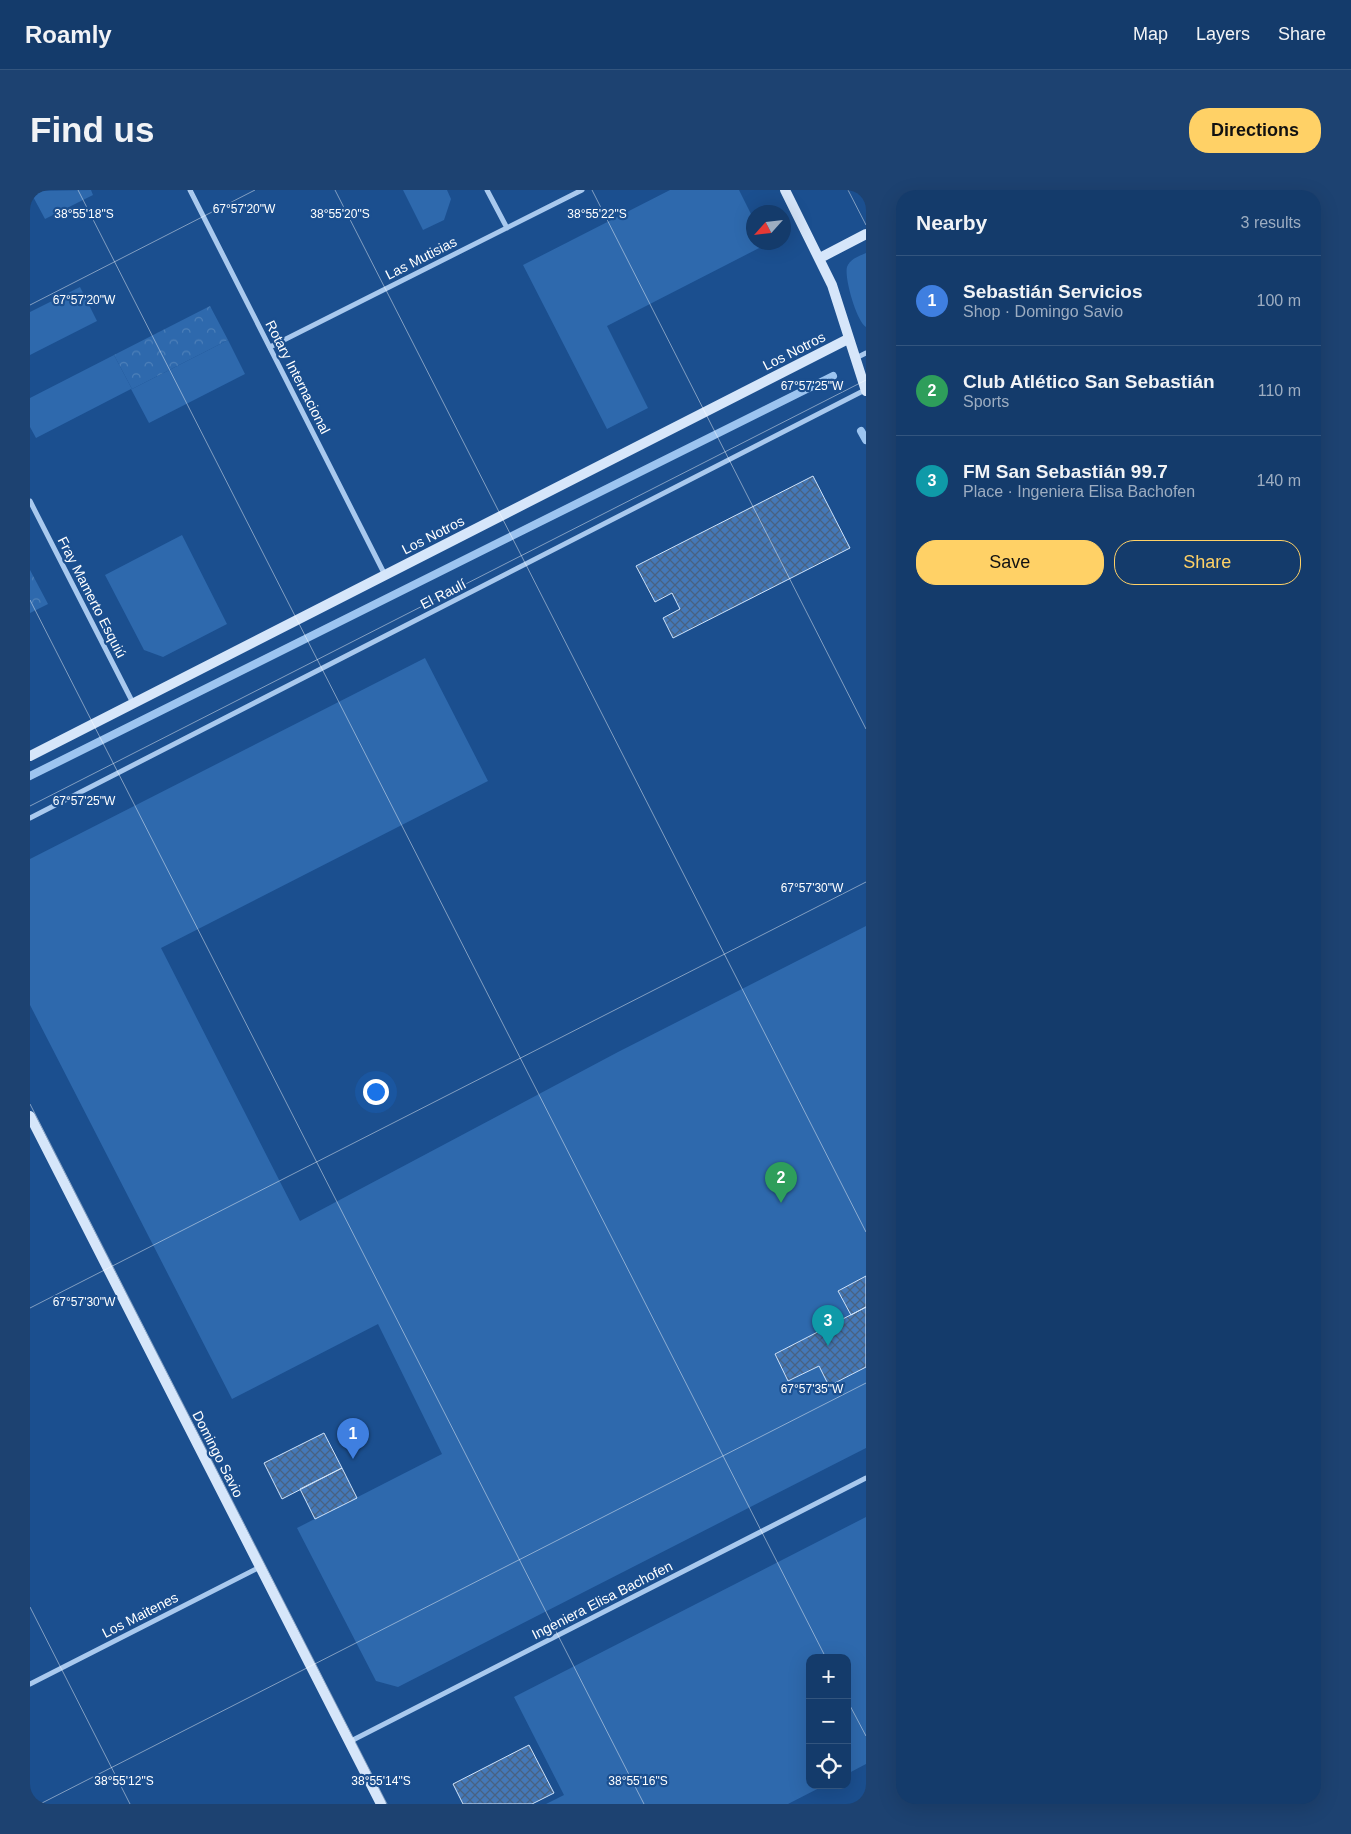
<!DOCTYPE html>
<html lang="en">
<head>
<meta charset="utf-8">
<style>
  :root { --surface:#143b6b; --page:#1d4271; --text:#f1f3f6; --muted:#9dadc1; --line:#33557e; --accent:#ffd166 }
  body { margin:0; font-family:Helvetica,sans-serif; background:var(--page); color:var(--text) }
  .controls { position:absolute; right:15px; bottom:15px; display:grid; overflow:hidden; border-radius:10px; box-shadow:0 5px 20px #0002 }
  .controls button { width:45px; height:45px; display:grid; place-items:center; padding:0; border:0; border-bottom:1px solid var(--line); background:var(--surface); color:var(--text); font:25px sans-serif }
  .compass { position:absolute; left:716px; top:15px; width:45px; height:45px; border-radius:50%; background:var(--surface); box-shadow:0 5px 20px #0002; rotate:243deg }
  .you { position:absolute; left:345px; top:901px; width:18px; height:18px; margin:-12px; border:4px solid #fff; border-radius:50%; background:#1a73e8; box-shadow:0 0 0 8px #1a73e833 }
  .badge { display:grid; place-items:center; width:32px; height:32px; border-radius:50%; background:var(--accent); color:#fff; font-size:16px; font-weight:700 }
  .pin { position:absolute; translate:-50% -41px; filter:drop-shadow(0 1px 2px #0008) }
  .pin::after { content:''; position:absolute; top:26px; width:18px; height:15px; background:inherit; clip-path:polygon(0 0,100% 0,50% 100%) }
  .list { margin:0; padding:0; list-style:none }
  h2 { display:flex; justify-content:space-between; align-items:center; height:65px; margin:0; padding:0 20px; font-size:21px }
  h2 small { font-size:16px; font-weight:400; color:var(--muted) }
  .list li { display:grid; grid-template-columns:32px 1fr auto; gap:15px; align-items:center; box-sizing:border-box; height:90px; padding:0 20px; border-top:1px solid var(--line) }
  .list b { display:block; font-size:19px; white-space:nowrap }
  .list p { margin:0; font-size:16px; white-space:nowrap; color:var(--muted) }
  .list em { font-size:16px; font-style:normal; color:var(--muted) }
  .actions { display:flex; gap:10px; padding:15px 20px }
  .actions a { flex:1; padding:11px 0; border:1px solid var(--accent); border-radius:20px; text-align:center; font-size:18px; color:var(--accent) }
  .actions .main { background:var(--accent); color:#111 }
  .icon { flex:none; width:28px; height:28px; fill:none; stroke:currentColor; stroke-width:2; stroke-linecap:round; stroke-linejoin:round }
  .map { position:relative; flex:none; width:836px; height:1614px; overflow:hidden; border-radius:20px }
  header { display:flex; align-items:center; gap:30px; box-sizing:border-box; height:70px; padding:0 25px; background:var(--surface); border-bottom:1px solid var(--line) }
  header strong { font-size:24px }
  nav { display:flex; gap:28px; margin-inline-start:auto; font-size:18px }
  .intro { display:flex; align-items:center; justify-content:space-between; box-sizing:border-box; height:120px; padding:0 30px }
  h1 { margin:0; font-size:35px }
  .button { padding:12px 22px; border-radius:20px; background:var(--accent); color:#111; font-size:18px; font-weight:700 }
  main { display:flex; gap:30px; padding:0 30px }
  aside { flex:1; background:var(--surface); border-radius:20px; box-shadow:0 5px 20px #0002 }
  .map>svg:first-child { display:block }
</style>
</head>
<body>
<header>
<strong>Roamly</strong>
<nav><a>Map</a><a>Layers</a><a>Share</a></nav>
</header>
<div class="intro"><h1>Find us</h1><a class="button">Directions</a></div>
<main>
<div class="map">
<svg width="836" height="1614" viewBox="0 0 836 1614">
  <defs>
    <pattern id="forest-crowns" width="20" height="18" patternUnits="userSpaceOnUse" patternTransform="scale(1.25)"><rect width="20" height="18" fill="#2e69ad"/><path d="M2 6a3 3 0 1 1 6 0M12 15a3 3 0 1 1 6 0" fill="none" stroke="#4d80b9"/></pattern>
    <pattern id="building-cross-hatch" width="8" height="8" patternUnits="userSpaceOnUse" patternTransform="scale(1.25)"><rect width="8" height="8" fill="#4478b7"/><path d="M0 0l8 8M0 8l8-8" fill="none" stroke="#486282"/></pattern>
  </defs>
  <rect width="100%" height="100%" fill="#1b4f8f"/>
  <!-- grass -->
  <path fill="#2e69ad" d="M61 0 63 5 15 29 0 1Z
    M373 0H417L421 9 414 30 393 40Z
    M640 0H709L723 28 724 52 737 54 577 136 618 218 577 239 493 75Z
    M836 63V137C827 132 814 88 817 77 820 69 829 66 836 63Z
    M50 97 67 131 0 165V122Z
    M198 150 215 184 119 233 101 199 6 248 0 237V208L84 165 102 199Z
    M152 345 197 434 133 467 114 460 75 385Z
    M395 468 458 591 131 758 270 1031 588 862 836 736V1258L368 1497 346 1491 267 1338 412 1264 348 1134 202 1209 0 815V669Z
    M836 1327V1574L817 1584V1468H780V1595H795L758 1614H516L534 1605 484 1507Z"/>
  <!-- forest -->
  <path fill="url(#forest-crowns)" d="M180 116 198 150 102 199 84 165Z
    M0 380 18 414 0 423Z"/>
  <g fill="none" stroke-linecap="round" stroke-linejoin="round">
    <!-- stream -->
    <path stroke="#9cc4f0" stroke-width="8" d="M831 241 836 250
      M0 586 803 186"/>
  </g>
  <!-- building -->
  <path fill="url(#building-cross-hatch)" stroke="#cfe3fa" d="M783 286 820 358 643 448 633 428 650 419 642 403 625 412 606 376Z
    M836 1086V1117L821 1125 808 1101Z
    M836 1117V1177L799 1196 789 1176 758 1191 745 1164Z
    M294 1243 312 1278 252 1309 234 1273Z
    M312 1278 327 1308 285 1329 270 1299Z
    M499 1555 524 1603 502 1614H433L423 1594Z"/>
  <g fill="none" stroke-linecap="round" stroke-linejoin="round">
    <!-- street -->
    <path stroke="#a9c9ee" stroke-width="5" d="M160 0 355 385
      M457 0 477 38
      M240 157 552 0
      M824 169 836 163
      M0 311 103 513
      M0 628 835 200
      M0 1494 230 1377
      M319 1552 836 1288"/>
    <!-- secondary -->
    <path stroke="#d6e6fa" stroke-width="10" d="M755 0 802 95 836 201
      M790 68 836 44
      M0 566 818 149
      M0 926 351 1614"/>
  </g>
  <!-- ticks -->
  <path fill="none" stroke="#fff" stroke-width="1" stroke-opacity="0.45" d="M48 0 796 1468M305 0 836 1042M562 0 836 539M818 0 836 35M0 115 225 0M0 410 614 1614M0 616 836 190M0 914 357 1614M0 1118 836 692M0 1417 100 1614M817 1510 836 1546M10 1614 836 1193"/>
  <g text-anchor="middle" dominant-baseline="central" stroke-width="4.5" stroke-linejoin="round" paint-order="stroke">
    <!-- street labels -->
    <g font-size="14" fill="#fff" stroke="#1b4f8f">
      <text transform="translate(391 68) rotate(-27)">Las Mutisias</text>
      <text transform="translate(764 161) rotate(-27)">Los Notros</text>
      <text transform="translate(268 187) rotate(63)">Rotary Internacional</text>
      <text transform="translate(403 345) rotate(-27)">Los Notros</text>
      <text transform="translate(413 404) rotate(-27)">El Raulí</text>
      <text transform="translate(62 407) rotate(63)">Fray Mamerto Esquiú</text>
      <text transform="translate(188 1264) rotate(63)">Domingo Savio</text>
      <text transform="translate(572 1410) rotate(-27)">Ingeniera Elisa Bachofen</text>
      <text transform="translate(110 1425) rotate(-27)">Los Maitenes</text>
    </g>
  </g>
  <g font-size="12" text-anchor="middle" fill="#fff" stroke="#1b4f8f" stroke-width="4.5" stroke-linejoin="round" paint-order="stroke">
    <text x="214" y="23">67°57'20"W</text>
    <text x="54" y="28">38°55'18"S</text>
    <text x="310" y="28">38°55'20"S</text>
    <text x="567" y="28">38°55'22"S</text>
    <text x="54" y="114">67°57'20"W</text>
    <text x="782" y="200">67°57'25"W</text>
    <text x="54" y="615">67°57'25"W</text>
    <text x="782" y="702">67°57'30"W</text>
    <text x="54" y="1116">67°57'30"W</text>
    <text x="782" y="1203">67°57'35"W</text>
    <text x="94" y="1595">38°55'12"S</text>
    <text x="351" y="1595">38°55'14"S</text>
    <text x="608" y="1595">38°55'16"S</text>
  </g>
</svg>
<div class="controls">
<button>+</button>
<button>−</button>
<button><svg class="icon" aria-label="locate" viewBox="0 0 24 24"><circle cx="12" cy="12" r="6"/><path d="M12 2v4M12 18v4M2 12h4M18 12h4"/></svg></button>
</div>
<svg class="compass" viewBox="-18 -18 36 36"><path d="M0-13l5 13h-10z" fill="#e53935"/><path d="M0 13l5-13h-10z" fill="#9dadc1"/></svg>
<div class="you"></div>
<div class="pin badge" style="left:323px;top:1269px;background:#3f7fe0">1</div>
<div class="pin badge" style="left:751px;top:1013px;background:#2e9e5b">2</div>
<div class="pin badge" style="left:798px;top:1156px;background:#0f9aa8">3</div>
</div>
<aside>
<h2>Nearby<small>3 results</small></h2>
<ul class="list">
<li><span class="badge" style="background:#3f7fe0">1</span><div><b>Sebastián Servicios</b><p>Shop · Domingo Savio</p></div><em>100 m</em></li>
<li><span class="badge" style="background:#2e9e5b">2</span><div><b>Club Atlético San Sebastián</b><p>Sports</p></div><em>110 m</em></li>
<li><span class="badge" style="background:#0f9aa8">3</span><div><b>FM San Sebastián 99.7</b><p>Place · Ingeniera Elisa Bachofen</p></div><em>140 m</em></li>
</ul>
<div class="actions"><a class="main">Save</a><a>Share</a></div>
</aside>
</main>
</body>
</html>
